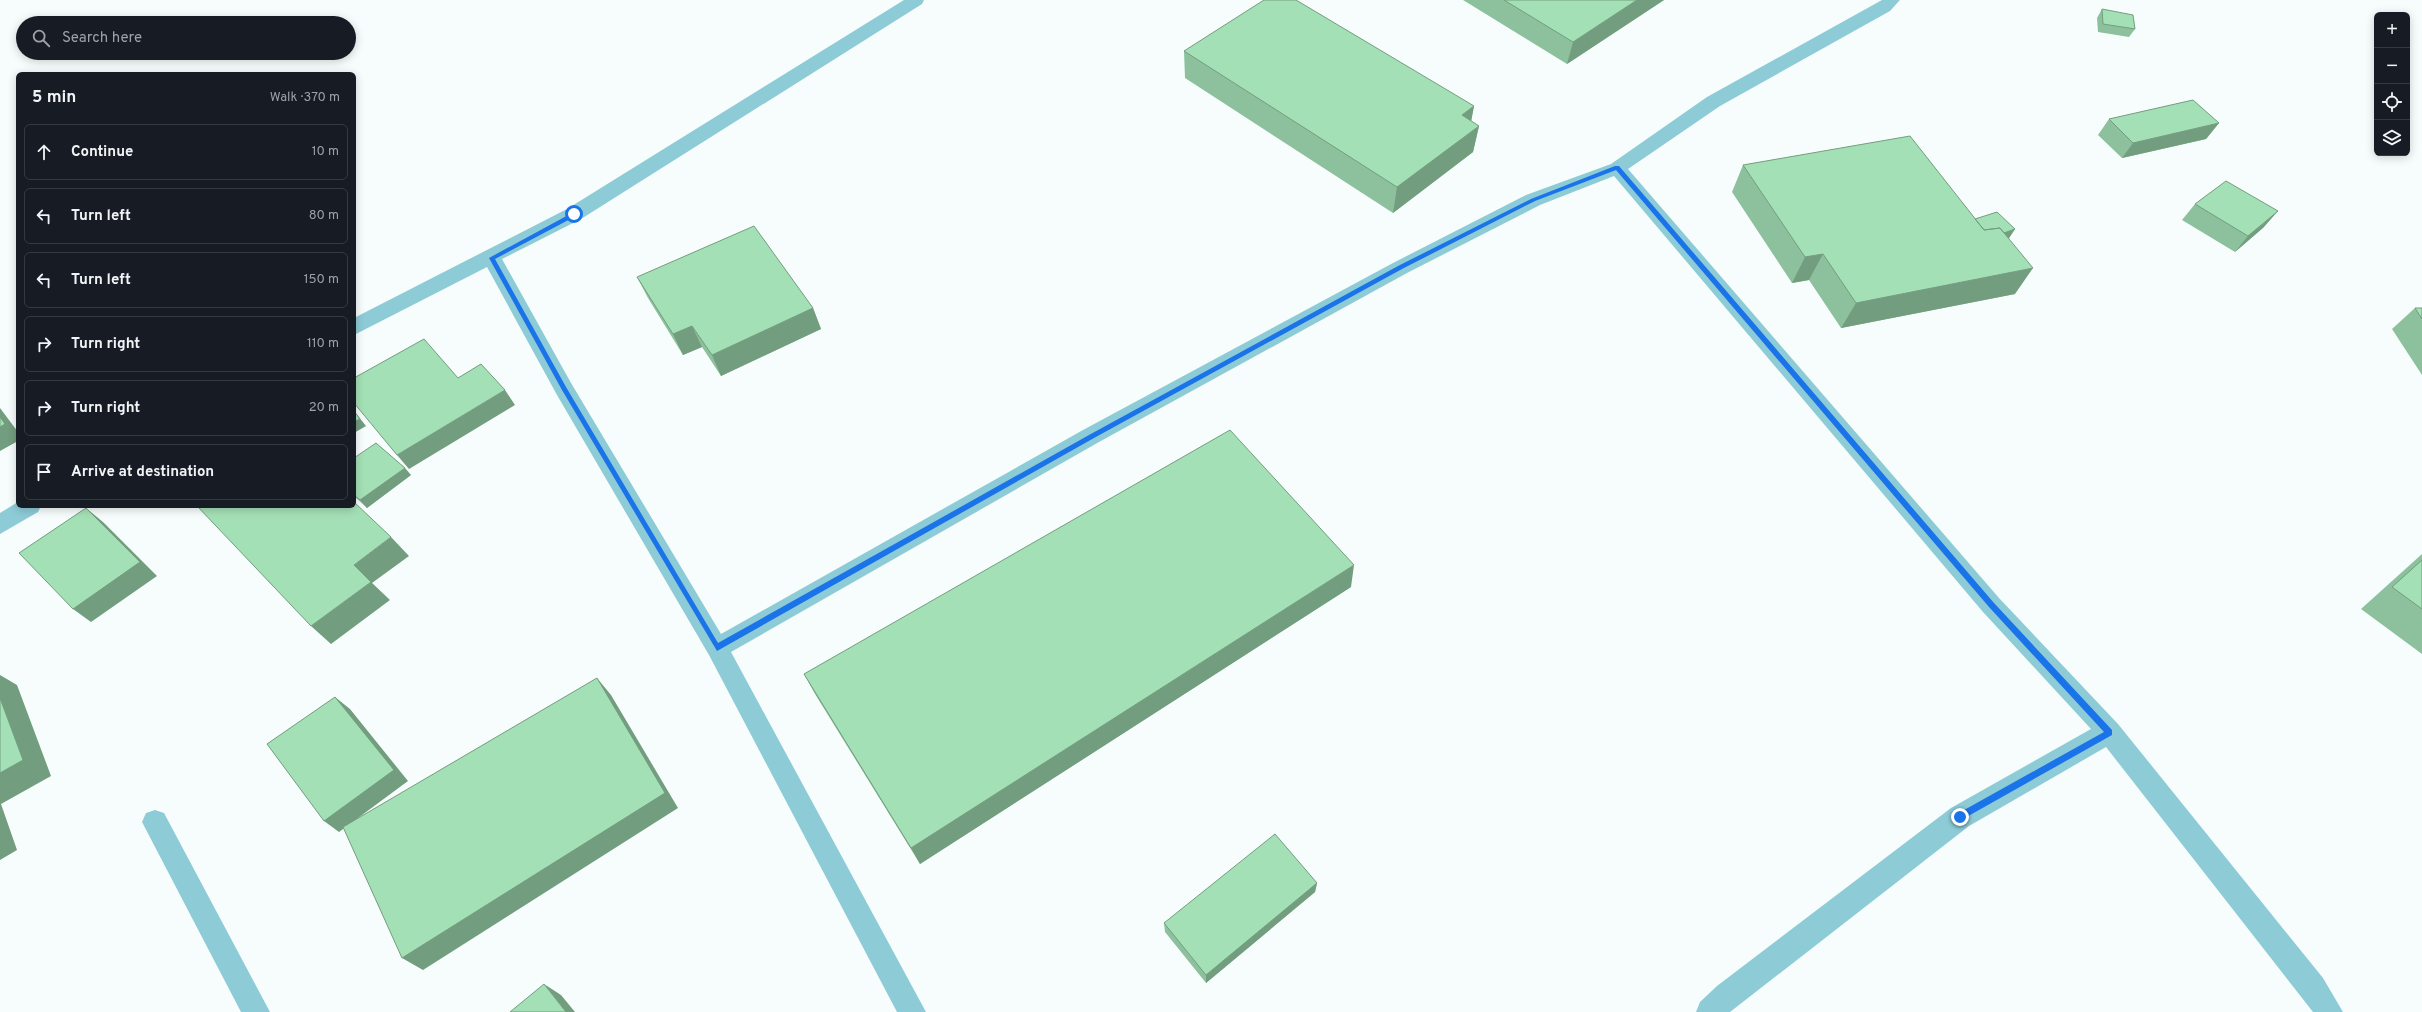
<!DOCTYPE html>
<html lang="en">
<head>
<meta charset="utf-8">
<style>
  :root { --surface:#171b24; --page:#242831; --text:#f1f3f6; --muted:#9ea1a6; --line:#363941 }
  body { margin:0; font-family:Overpass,sans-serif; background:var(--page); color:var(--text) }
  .controls { position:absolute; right:12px; top:12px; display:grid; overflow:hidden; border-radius:6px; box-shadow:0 2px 10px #0003 }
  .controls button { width:36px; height:36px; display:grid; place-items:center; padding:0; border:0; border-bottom:1px solid var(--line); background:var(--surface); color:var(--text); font:20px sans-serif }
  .stop { position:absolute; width:12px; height:12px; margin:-9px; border:3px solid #1a73e8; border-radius:50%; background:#fff }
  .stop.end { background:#1a73e8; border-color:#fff; box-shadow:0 1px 4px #0008 }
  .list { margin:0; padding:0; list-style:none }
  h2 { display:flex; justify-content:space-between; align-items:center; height:52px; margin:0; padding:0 16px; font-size:17px }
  h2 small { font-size:13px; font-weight:400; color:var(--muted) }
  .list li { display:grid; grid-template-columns:26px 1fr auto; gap:12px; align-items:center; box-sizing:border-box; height:56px; margin:0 8px 8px; padding:0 8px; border:1px solid var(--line); border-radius:6px }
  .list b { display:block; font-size:15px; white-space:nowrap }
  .list em { font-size:13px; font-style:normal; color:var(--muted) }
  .icon { flex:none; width:22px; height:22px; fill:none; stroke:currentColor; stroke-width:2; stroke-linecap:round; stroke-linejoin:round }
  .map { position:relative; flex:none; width:2422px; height:1012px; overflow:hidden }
  .search { position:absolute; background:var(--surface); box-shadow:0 2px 10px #0003; left:16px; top:16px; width:340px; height:44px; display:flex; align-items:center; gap:10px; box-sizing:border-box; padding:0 14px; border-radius:22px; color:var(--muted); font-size:15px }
  .panel { position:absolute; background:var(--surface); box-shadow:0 2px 10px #0003; left:16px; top:72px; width:340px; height:436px; border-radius:6px }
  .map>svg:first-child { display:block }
</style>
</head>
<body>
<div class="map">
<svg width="2422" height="1012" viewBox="0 0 2422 1012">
  <rect width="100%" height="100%" fill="#f7fdfc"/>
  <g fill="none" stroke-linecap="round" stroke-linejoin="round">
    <!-- street -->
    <path fill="#8dcbd7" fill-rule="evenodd" d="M904 0H924L922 4 581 219 502 259 571 383 721 634 1083 430 1393 263 1526 195 1611 164 1707 97 1882 0H1900L1890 11 1720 106 1628 169 1999 598 2118 724 2323 978 2343 1012H2313L2106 747 1969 826 1730 1012H1696L1700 1002 1717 986 1951 808 2091 729 1983 612 1614 176 1540 205 1407 273 1099 442 731 652 926 1012H897L709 655 557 395 487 267 354 335V318L567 209Z
      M18 502V506H41L38 512 0 534V513Z
      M155 810 164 813 270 1012H241L142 822 146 813Z"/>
  </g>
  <!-- wall -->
  <path fill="#8dc19d" d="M1463 0H1664L1567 64Z
    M2102 9 2135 29 2129 37 2098 32 2097 18Z
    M1184 51 1474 106 1471 121 1479 126 1473 152 1393 213 1185 78Z
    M2109 119 2219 123 2206 139 2122 158 2098 135Z
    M1743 165 1975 219 2015 229 2009 238 2015 294 1841 328 1809 280 1792 283 1732 192Z
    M2195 204 2264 227 2235 252 2182 220Z
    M637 277 813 308 821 329 721 376 702 347 683 355 648 298Z
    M2415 308H2422V375L2392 329Z
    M354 458 411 475 367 508 354 496Z
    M2422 554V654L2361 609Z
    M1351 587 920 864 815 694 804 674Z
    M1317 883 1315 892 1206 983 1165 932 1164 923Z"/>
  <!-- shaded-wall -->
  <path fill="#739d7f" d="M1637 0H1664L1567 64 1573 42Z
    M1474 106 1469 133 1462 115Z
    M2219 123 2206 139 2122 158 2133 143Z
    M1479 126 1473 152 1393 213 1397 187Z
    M2278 211 2264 227 2235 252 2248 236Z
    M2015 229 2009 238 1976 247 1981 239Z
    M1823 254 1809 280 1792 283 1805 257Z
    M2033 268 2015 294 1841 328 1856 303Z
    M813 308 821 329 721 376 712 355Z
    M692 326 702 347 683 355 673 334Z
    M505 390 515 405 409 469 397 455Z
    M0 408 18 432V441L0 451Z
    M354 411 366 426 354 433Z
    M405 468 411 475 367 508 360 500Z
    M86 508 103 522 157 576 91 622 73 609Z
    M391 537 409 556 372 583 354 565Z
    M1354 565 1351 587 920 864 911 848Z
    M371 582 390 600 331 644 311 626Z
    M0 675 17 685 51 776 1 804 17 850 0 860Z
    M597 678 611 695 678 808 423 970 402 958Z
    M335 697 350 709 408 781 339 832 324 821Z
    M1317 883 1315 892 1206 983V975Z
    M544 984 561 995 575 1012H566Z"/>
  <!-- building -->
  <path fill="#a4e0b6" stroke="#739d7f" d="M1264 0H1296L1474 106 1462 115 1479 126 1397 187 1184 51Z
    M1504 0H1637L1573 42Z
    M2102 9 2133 15 2135 29 2103 24Z
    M2193 100 2219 123 2133 143 2109 119Z
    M1910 136 1984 230 2000 228 2033 268 1856 303 1823 254 1805 257 1743 165Z
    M2226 181 2278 211 2248 236 2195 204Z
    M1997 212 2015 229 2004 233 2000 228 1984 230 1975 219Z
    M754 226 813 308 712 355 692 326 673 334 637 277Z
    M2415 308H2422V319Z
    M424 339 458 378 481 364 505 390 397 455 354 403V378Z
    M354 411 360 419 354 422Z
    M0 417 5 424 0 427Z
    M1230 430 1354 565 911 848 804 674Z
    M376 443 405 468 360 500 354 495V458Z
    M354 502 391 537 354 565 371 582 311 626 197 506H354Z
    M86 508 140 562 73 609 19 553Z
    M2422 560V609L2392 587Z
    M597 678 665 793 402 958 343 827Z
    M335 697 394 770 324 821 267 744Z
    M0 698 23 760 0 773Z
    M1275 834 1317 883 1206 975 1164 923Z
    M544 984 566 1012H510Z"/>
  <!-- route -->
  <path fill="#1a73e8" d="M1615 166H1619L1994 603 2112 730V735L1963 819H1957V814L2104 732 1989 607 1616 170 1535 201 1402 269 1094 438 717 651 562 390 489 258 572 213H576V216L495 259 566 387 718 643 1089 435 1398 266 1531 199Z"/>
</svg>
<div class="controls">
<button>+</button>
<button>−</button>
<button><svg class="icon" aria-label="locate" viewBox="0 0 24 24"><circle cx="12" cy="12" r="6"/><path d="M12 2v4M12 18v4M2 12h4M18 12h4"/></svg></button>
<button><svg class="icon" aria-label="layers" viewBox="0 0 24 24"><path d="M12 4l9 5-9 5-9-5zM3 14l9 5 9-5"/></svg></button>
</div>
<div class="stop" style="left:574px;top:214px"></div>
<div class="stop end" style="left:1960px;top:817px"></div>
<div class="search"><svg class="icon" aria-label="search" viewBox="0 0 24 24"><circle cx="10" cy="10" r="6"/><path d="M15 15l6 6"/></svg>Search here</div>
<section class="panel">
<h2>5 min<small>Walk · 370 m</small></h2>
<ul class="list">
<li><svg class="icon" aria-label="ahead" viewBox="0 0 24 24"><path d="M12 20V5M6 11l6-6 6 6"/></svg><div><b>Continue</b></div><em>10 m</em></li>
<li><svg class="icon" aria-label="left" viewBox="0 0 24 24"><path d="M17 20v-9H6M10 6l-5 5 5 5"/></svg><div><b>Turn left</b></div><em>80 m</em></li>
<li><svg class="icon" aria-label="left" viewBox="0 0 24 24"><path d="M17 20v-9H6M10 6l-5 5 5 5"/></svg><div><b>Turn left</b></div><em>150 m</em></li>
<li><svg class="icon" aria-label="right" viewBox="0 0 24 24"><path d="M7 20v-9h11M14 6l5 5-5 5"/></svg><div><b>Turn right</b></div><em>110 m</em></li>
<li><svg class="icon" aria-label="right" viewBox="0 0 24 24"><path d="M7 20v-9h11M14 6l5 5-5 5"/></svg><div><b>Turn right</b></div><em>20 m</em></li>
<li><svg class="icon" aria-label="arrive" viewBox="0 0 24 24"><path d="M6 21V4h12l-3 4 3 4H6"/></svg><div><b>Arrive at destination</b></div></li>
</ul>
</section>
</div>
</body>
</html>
